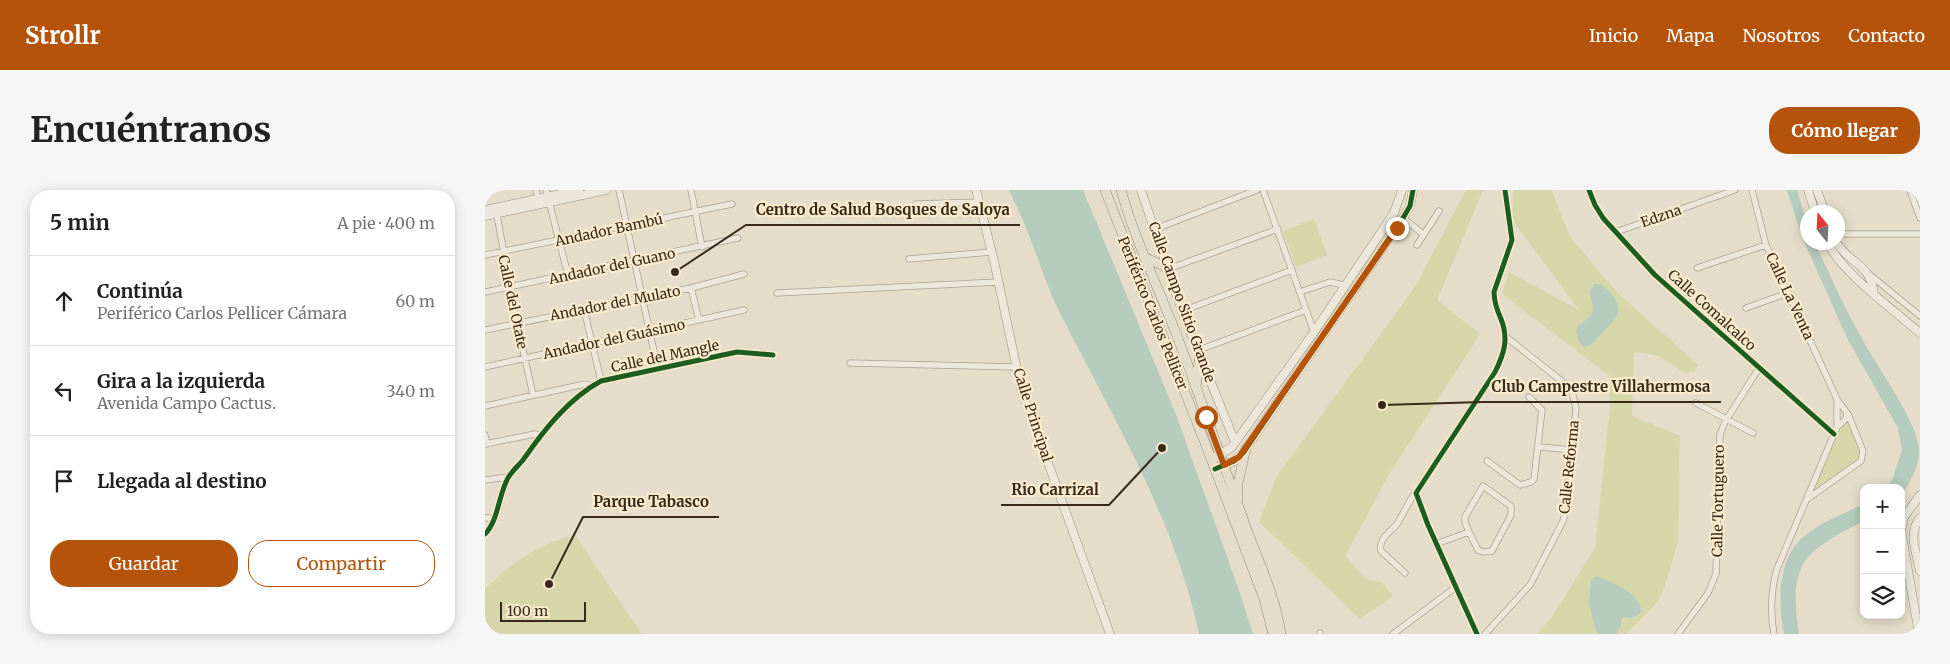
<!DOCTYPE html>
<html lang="es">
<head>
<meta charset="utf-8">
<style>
  :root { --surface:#fff; --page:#f6f6f6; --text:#222; --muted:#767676; --line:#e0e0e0; --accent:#b45309 }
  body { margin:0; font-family:Merriweather,serif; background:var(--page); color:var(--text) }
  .controls { position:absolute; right:15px; bottom:15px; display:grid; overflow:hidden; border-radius:10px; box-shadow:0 2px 12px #0003 }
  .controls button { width:45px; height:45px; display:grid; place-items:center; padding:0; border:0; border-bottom:1px solid var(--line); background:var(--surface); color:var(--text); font:25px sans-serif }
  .compass { position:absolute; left:1315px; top:15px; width:45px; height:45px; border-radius:50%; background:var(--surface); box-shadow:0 2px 12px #0003; rotate:342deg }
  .scale { position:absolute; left:15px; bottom:12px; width:86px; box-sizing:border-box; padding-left:5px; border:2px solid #39291a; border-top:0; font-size:14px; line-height:18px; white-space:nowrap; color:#39291a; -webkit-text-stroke:4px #f9ebcc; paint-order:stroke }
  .stop { position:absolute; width:15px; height:15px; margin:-11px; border:4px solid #b45309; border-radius:50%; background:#fff }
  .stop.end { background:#b45309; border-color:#fff; box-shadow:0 1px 5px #0008 }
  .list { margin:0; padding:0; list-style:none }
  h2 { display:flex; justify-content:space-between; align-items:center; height:65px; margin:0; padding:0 20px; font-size:21px }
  h2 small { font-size:16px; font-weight:400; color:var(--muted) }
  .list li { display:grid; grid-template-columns:32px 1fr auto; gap:15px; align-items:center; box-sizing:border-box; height:90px; padding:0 20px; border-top:1px solid var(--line) }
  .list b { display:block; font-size:19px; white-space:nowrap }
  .list p { margin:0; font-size:16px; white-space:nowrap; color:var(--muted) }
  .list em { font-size:16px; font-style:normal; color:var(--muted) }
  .actions { display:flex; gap:10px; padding:15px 20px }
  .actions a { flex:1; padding:11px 0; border:1px solid var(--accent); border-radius:20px; text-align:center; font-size:18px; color:var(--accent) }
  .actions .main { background:var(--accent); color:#fff }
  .icon { flex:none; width:28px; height:28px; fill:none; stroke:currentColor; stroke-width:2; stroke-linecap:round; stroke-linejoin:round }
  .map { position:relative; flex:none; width:1435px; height:444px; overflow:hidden; border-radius:20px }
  header { display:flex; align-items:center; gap:30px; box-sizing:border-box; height:70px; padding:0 25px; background:var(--accent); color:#fff }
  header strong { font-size:24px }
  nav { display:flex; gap:28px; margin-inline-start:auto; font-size:18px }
  .intro { display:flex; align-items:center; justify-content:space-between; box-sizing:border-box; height:120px; padding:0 30px }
  h1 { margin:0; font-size:35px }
  .button { padding:12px 22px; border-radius:20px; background:var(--accent); color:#fff; font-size:18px; font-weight:700 }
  main { display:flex; gap:30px; padding:0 30px }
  aside { flex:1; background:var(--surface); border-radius:20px; box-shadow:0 2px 12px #0003 }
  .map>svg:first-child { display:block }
</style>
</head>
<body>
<header>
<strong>Strollr</strong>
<nav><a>Inicio</a><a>Mapa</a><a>Nosotros</a><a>Contacto</a></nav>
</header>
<div class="intro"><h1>Encuéntranos</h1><a class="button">Cómo llegar</a></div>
<main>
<aside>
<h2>5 min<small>A pie · 400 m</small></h2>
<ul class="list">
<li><svg class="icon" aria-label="ahead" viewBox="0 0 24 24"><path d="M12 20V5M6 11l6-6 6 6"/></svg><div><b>Continúa</b><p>Periférico Carlos Pellicer Cámara</p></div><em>60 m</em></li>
<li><svg class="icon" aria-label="left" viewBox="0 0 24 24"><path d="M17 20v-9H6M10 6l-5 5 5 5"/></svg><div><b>Gira a la izquierda</b><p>Avenida Campo Cactus.</p></div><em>340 m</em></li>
<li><svg class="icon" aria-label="arrive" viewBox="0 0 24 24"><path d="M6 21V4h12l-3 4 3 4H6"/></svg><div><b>Llegada al destino</b></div></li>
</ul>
<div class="actions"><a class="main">Guardar</a><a>Compartir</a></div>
</aside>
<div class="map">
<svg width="1435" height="444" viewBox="0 0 1435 444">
  <rect width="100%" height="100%" fill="#e5ddc9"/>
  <!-- green -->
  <path fill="#d7d6a9" d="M981 0H998L952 110 995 144 903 286 860 366 881 389 896 392 908 406 875 429 774 332 792 286 930 97Z
    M1028 0H1067L1084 45 1111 78 1133 103 1213 175 1209 181 1200 183 1174 166 1149 162 1147 226 1195 246 1193 353 1177 404 1168 417 1141 444H1052L1067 427 1110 358 1125 217V186L1017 104 1024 82 1094 120 1028 31Z
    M829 29 842 65 811 77 798 41Z
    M1365 229 1378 266 1321 310 1352 237Z
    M90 345 157 444H0V398C10 391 17 382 27 375 49 359 64 352 90 345Z"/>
  <!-- water -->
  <path fill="#b5cbbd" d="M524 0H598L690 222 754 400 768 444H714C689 326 626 225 573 119 561 95 554 70 544 45 538 30 531 15 524 0Z
    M1302 0H1312L1322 34V52L1330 53C1344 83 1358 115 1375 145 1390 175 1432 229 1434 260 1435 276 1425 293 1416 305V298H1402L1408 288 1417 260 1413 238 1363 150 1317 47Z
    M1109 94H1116C1126 103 1138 113 1131 128L1106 155 1100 157C1096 155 1094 152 1093 147 1086 132 1105 133 1108 121 1109 115 1105 107 1105 101Z
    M1379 314V331C1318 362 1303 372 1314 444H1299C1293 414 1292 371 1317 348 1334 333 1358 324 1379 314Z
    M1111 386C1129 393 1152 401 1157 421 1151 428 1147 429 1138 427L1136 430V436L1131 444H1113L1111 441 1104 414 1106 391Z"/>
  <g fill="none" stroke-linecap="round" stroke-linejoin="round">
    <defs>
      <path id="street" d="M51 0 54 13
        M61 0 83 85
        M134 0 173 180
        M206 0 217 57
        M778 0 829 142
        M1104 0 1110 15 1118 28 1170 85 1349 244
        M1267 0 1281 55 1352 209 1362 223 1361 229 1352 237
        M1425 0 1435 28
        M431 14 494 12
        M11 20 32 133 48 205
        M918 28 938 44
        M670 39 772 0
        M1131 42 1250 0
        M1352 44H1435
        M932 55 954 21
        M0 65 247 14
        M424 69 506 62
        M1212 78 1281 55
        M683 79 793 39
        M1384 84 1435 126
        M206 98 214 130
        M0 102 253 48
        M815 102 845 92 859 95
        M292 103 513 92
        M1261 118 1303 103
        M99 119 116 191
        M697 121 807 80
        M0 140 206 98 259 84
        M714 160 821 120
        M365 173 532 177
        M0 177 259 120
        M1211 213 1268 243
        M0 216 100 194 107 196
        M0 245 2 254
        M0 254 50 244 55 245
        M1054 257 1088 260
        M1002 271 1035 295 1046 292 1049 289 1057 220 1044 207
        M0 290 23 287
        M1321 310 1376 271 1378 261 1363 224
        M0 328H8
        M0 344C13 332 14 303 23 288 27 281 33 276 38 270 59 240 83 209 116 191L252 162 288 165
        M951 354 984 342 980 332V327L998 296 1026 316V325L1007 361 998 362 993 360 984 342
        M920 383 896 361C893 348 906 342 912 334 919 323 923 312 931 302
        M835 443V444
        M908 444 971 397
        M992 444 943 335 931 303 1010 182C1019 164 1024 149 1016 129 1012 120 1009 112 1009 102L1027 50 1020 0
        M1000 444 1045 395 1078 331 1083 310 1091 218 1087 202 1079 193 1020 146
        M1193 444 1223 403 1231 384 1235 244 1240 232 1274 178
        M1289 444C1285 424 1286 399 1292 379L1352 237V209"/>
      <path id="secondary" d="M491 0 509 71 536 198 625 444
        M656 0 697 121 750 252
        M1323 0 1330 22
        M1332 0 1340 22
        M0 20 94 0
        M0 26 121 0
        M1342 52C1357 83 1409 120 1435 143
        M1351 52C1366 76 1385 72 1389 104
        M731 267 747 257 829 142 909 23 917 0
        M730 279 749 271 758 263 918 28 925 16 928 0
        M1435 328C1422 343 1432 364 1435 381
        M1434 444 1416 340 1419 327 1435 305"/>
      <path id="primary" d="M620 0 724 263 779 409 788 444
        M636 0C650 50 673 97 692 146 715 206 736 268 758 329 771 367 790 403 796 444
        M659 67 683 78
        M711 197 715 164
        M753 308V293L761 258"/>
    </defs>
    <!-- street casing -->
    <use href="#street" stroke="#aaa193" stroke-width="7"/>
    <!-- secondary casing -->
    <use href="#secondary" stroke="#999183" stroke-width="9"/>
    <!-- primary casing -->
    <use href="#primary" stroke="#8f8779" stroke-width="10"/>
    <!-- street -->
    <use href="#street" stroke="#ede7db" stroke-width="5.5"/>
    <!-- secondary -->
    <use href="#secondary" stroke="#ede7db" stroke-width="8"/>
    <!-- primary -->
    <use href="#primary" stroke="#e5ddcc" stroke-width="9"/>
    <defs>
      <path id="cycleway" d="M1104 0 1110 15 1118 28 1170 85 1349 244
        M730 279 749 271 758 263 918 28 925 16 928 0
        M0 344C13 332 14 303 23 288 27 281 33 276 38 270 59 240 83 209 116 191L252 162 288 165
        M992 444 943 335 931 303 1010 182C1019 164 1024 149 1016 129 1012 120 1009 112 1009 102L1027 50 1020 0"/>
    </defs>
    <!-- cycleway casing -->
    <use href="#cycleway" stroke="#f9ebcc" stroke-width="8"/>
    <!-- cycleway -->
    <use href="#cycleway" stroke="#1b5e20" stroke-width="5"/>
  </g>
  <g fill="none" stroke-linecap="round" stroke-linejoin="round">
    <!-- route -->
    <path stroke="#b45309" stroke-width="6" d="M721 227 739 275 754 267 912 38"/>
  </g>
  <g text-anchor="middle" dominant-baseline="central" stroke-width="4.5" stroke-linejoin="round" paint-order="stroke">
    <!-- street labels -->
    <g font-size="14" fill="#39291a" stroke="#f9ebcc">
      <text transform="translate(1176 26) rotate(-19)">Edzna</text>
      <text transform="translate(124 40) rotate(-12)">Andador Bambú</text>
      <text transform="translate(127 76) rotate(-12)">Andador del Guano</text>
      <text transform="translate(1305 106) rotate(65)">Calle La Venta</text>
      <text transform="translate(28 112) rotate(78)">Calle del Otate</text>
      <text transform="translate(697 112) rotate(70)">Calle Campo Sitio Grande</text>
      <text transform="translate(130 113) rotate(-11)">Andador del Mulato</text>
      <text transform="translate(1227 120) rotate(42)">Calle Comalcalco</text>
      <text transform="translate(668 123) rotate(68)">Periférico Carlos Pellicer</text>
      <text transform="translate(129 149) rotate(-12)">Andador del Guásimo</text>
      <text transform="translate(180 166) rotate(-12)">Calle del Mangle</text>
      <text transform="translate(548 225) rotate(72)">Calle Principal</text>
      <text transform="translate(1084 277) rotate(-84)">Calle Reforma</text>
      <text transform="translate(1233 311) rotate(-89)">Calle Tortuguero</text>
    </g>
  </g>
  <!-- callouts -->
  <path fill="none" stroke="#39291a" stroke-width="2" d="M190 82L261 35H535M897 215L997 212H1236M677 258L624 315H516M64 394L98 327H234"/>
  <g fill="#39291a" stroke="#f9ebcc" stroke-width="2">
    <circle cx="190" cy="82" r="5"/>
    <circle cx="897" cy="215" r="5"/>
    <circle cx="677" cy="258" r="5"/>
    <circle cx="64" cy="394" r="5"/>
  </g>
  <g font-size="15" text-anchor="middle" font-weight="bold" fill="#39291a" stroke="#f9ebcc" stroke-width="4.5" stroke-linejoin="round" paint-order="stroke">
    <text x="398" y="25">Centro de Salud Bosques de Saloya</text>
    <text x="1116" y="202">Club Campestre Villahermosa</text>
    <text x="570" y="305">Rio Carrizal</text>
    <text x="166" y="317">Parque Tabasco</text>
  </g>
</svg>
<div class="controls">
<button>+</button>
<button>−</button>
<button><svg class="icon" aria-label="layers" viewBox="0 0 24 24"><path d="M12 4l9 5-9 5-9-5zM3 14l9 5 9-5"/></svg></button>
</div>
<svg class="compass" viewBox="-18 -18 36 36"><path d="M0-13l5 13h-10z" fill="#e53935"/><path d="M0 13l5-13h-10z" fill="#767676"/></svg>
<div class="scale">100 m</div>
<div class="stop" style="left:721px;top:227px"></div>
<div class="stop end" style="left:912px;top:38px"></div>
</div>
</main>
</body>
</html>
